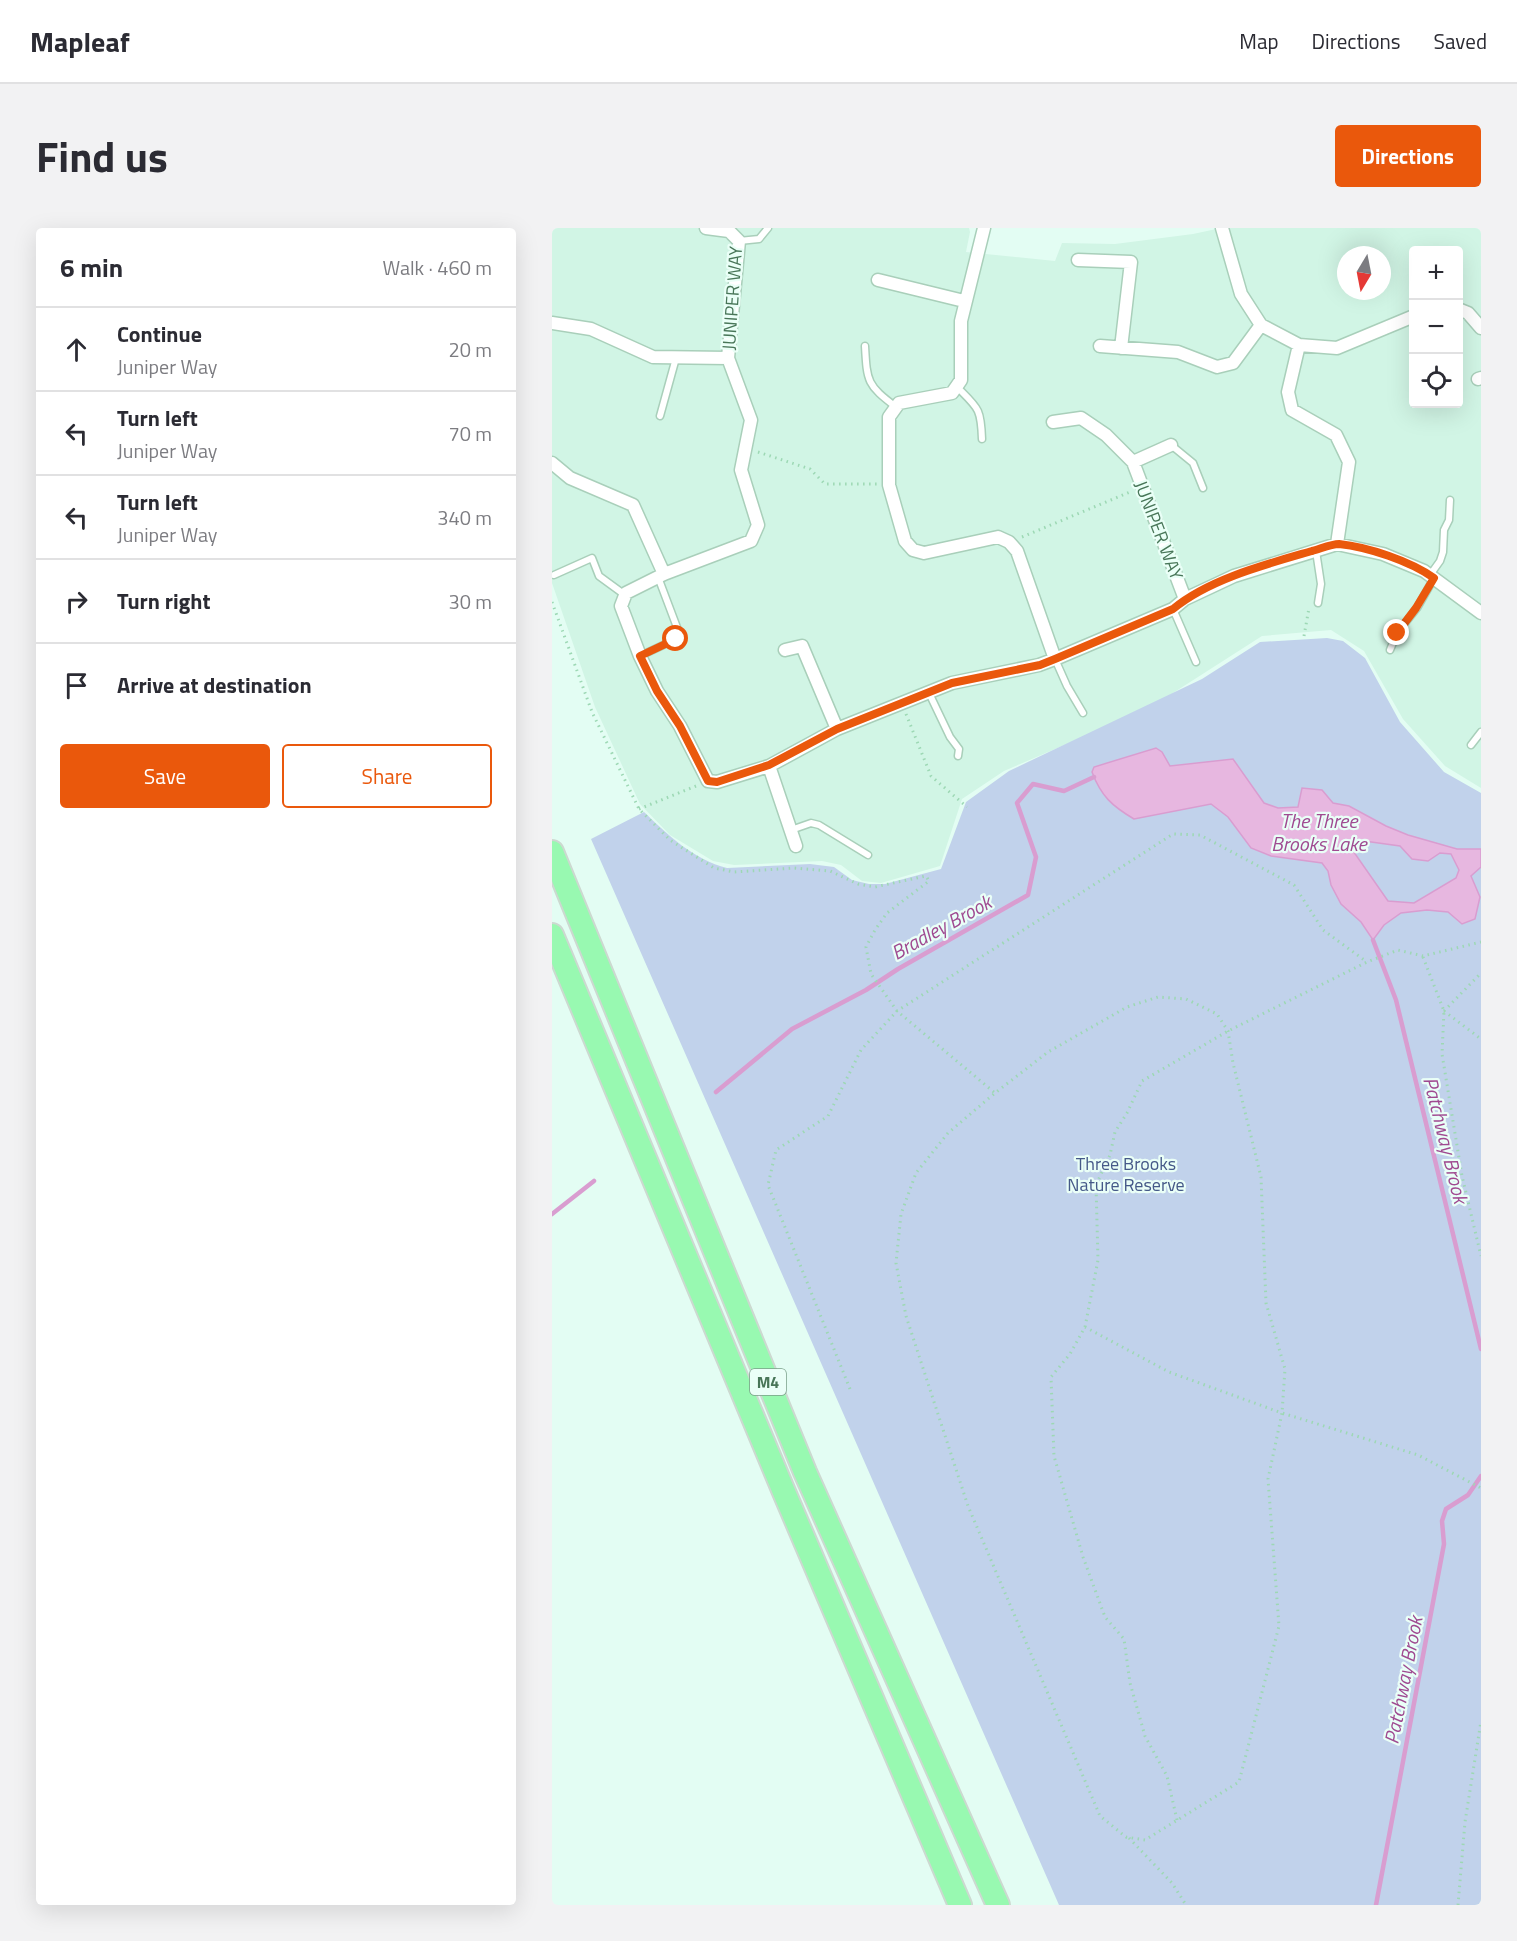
<!DOCTYPE html>
<html lang="en">
<head>
<meta charset="utf-8">
<style>
  :root { --surface:#fff; --page:#f2f2f3; --text:#2b2b33; --muted:#7c7c81; --line:#e1e1e2; --accent:#ea580c }
  body { margin:0; font-family:"Titillium Web",sans-serif; background:var(--page); color:var(--text) }
  .controls { position:absolute; right:18px; top:18px; display:grid; overflow:hidden; border-radius:6px; box-shadow:0 6px 24px #0002 }
  .controls button { width:54px; height:54px; display:grid; place-items:center; padding:0; border:0; border-bottom:2px solid var(--line); background:var(--surface); color:var(--text); font:30px sans-serif }
  .compass { position:absolute; left:785px; top:18px; width:54px; height:54px; border-radius:50%; background:var(--surface); box-shadow:0 6px 24px #0002; rotate:190deg }
  .stop { position:absolute; width:18px; height:18px; margin:-14px; border:4px solid #ea580c; border-radius:50%; background:#fff }
  .stop.end { background:#ea580c; border-color:#fff; box-shadow:0 2px 6px #0008 }
  .list { margin:0; padding:0; list-style:none }
  h2 { display:flex; justify-content:space-between; align-items:center; height:78px; margin:0; padding:0 24px; font-size:26px }
  h2 small { font-size:20px; font-weight:400; color:var(--muted) }
  .list li { display:grid; grid-template-columns:39px 1fr auto; gap:18px; align-items:center; box-sizing:border-box; height:84px; padding:0 24px; border-top:2px solid var(--line) }
  .list b { display:block; font-size:22px; white-space:nowrap }
  .list p { margin:0; font-size:20px; white-space:nowrap; color:var(--muted) }
  .list em { font-size:20px; font-style:normal; color:var(--muted) }
  .actions { display:flex; gap:12px; padding:18px 24px }
  .actions a { flex:1; padding:14px 0; border:2px solid var(--accent); border-radius:6px; text-align:center; font-size:21px; color:var(--accent) }
  .actions .main { background:var(--accent); color:#fff }
  .icon { flex:none; width:33px; height:33px; fill:none; stroke:currentColor; stroke-width:2; stroke-linecap:round; stroke-linejoin:round }
  .map { position:relative; flex:none; width:929px; height:1677px; overflow:hidden; border-radius:6px }
  header { display:flex; align-items:center; gap:36px; box-sizing:border-box; height:84px; padding:0 30px; background:var(--surface); border-bottom:2px solid var(--line) }
  header strong { font-size:28px }
  nav { display:flex; gap:33px; margin-inline-start:auto; font-size:21px }
  .intro { display:flex; align-items:center; justify-content:space-between; box-sizing:border-box; height:144px; padding:0 36px }
  h1 { margin:0; font-size:42px }
  .button { padding:15px 27px; border-radius:6px; background:var(--accent); color:#fff; font-size:21px; font-weight:700 }
  main { display:flex; gap:36px; padding:0 36px }
  aside { flex:1; background:var(--surface); border-radius:6px; box-shadow:0 6px 24px #0002 }
  .map>svg:first-child { display:block }
</style>
</head>
<body>
<header>
<strong>Mapleaf</strong>
<nav><a>Map</a><a>Directions</a><a>Saved</a></nav>
</header>
<div class="intro"><h1>Find us</h1><a class="button">Directions</a></div>
<main>
<aside>
<h2>6 min<small>Walk · 460 m</small></h2>
<ul class="list">
<li><svg class="icon" aria-label="ahead" viewBox="0 0 24 24"><path d="M12 20V5M6 11l6-6 6 6"/></svg><div><b>Continue</b><p>Juniper Way</p></div><em>20 m</em></li>
<li><svg class="icon" aria-label="left" viewBox="0 0 24 24"><path d="M17 20v-9H6M10 6l-5 5 5 5"/></svg><div><b>Turn left</b><p>Juniper Way</p></div><em>70 m</em></li>
<li><svg class="icon" aria-label="left" viewBox="0 0 24 24"><path d="M17 20v-9H6M10 6l-5 5 5 5"/></svg><div><b>Turn left</b><p>Juniper Way</p></div><em>340 m</em></li>
<li><svg class="icon" aria-label="right" viewBox="0 0 24 24"><path d="M7 20v-9h11M14 6l5 5-5 5"/></svg><div><b>Turn right</b></div><em>30 m</em></li>
<li><svg class="icon" aria-label="arrive" viewBox="0 0 24 24"><path d="M6 21V4h12l-3 4 3 4H6"/></svg><div><b>Arrive at destination</b></div></li>
</ul>
<div class="actions"><a class="main">Save</a><a>Share</a></div>
</aside>
<div class="map">
<svg width="929" height="1677" viewBox="0 0 929 1677">
  <rect width="100%" height="100%" fill="#e3fdf3"/>
  <!-- residential -->
  <path fill="#d1f5e5" fill-rule="evenodd" d="M0 0H417L418 4 414 24 503 33 510 15 563 16 641 6 669 0H929V560L893 538 851 491 812 423 779 402 710 408 596 481 452 543 410 571 388 638 329 655 310 653 289 637 270 633 182 637 161 633 118 607 88 576 43 479 0 355ZM862 22H906V176H862ZM794 27H830V63H794Z"/>
  <!-- green -->
  <path fill="#c1d2eb" d="M775 410 791 413 813 430 848 494 892 544 929 565V1677H507L39 611 92 584C116 607 142 632 175 640L258 636 282 639 300 652 317 656H333L389 641 414 574 457 543 650 451 708 414Z"/>
  <!-- water -->
  <path fill="#e7b7e0" stroke="#d99dd0" stroke-width="1.5" fill-rule="evenodd" d="M604 520 610 524 618 538 681 531 712 575 726 580 746 579 750 560 770 562 781 575 797 578 834 598 856 607 905 621H929V639L919 648 928 669 923 691 910 696 896 684 875 682 849 685 832 697 821 712 809 694 789 676 779 657 776 643 770 635 719 628 699 620 676 589 659 576 582 591C560 578 549 568 540 544L542 539ZM812 613 848 618 860 631 876 633 888 625 899 626 907 642 904 650 862 675 836 673 799 620Z"/>
  <g fill="none" stroke-linecap="round" stroke-linejoin="round">
    <!-- stream -->
    <path stroke="#d99dd0" stroke-width="4.5" d="M821 712 844 772 929 1121
      M164 864 240 801 314 762 346 741 476 667 484 629 465 575 481 556 512 563 542 549
      M0 986 42 953
      M824 1677 892 1316 890 1293 894 1281 916 1267 929 1248"/>
    <defs>
      <path id="lane" d="M187 13 207 11 216 0
        M313 118C315 154 315 157 344 179
        M405 159C426 180 429 180 430 211
        M108 188 124 130
        M619 217 641 235 651 260
        M764 323 769 356 766 375
        M2 347 40 330 47 348 73 367
        M878 347 888 333 891 324 892 302 897 292 898 272
        M621 381 644 434
        M838 422 845 405 865 380 882 350
        M88 428 124 411 126 402 106 349
        M503 431 515 458 531 485
        M377 465 398 509 407 521 406 528
        M919 517 929 504
        M239 602 259 595 267 597 316 627"/>
      <path id="street" d="M154 0 177 3 187 13 176 130 199 192 189 242 206 297 199 313 112 346 74 365 69 378 88 428 105 463 128 498 156 553 165 554 217 538 285 501 400 455 487 437 503 431 621 381 633 371 682 348 785 316 831 326 872 343 929 385
        M432 0 409 93V152L400 165 347 175 337 189V257L353 313 361 322 372 325 446 309 457 314 465 323 503 431
        M670 0 689 66 709 97 747 117 736 164 740 182 784 207 797 234 785 316
        M526 32 579 34 569 120
        M326 52 412 73
        M906 81 916 85 929 100
        M0 95 39 101 101 129 176 130
        M747 117 785 120 862 88
        M548 118 626 124 665 139 681 135 709 97
        M926 151 929 150
        M501 194 529 190 554 207 581 234 633 371
        M581 234 619 217
        M0 235 18 250 81 277 112 346
        M233 422 250 418 285 501
        M217 538 244 618"/>
      <path id="highway" d="M0 624 253 1244 446 1677
        M0 707 232 1264 408 1677"/>
    </defs>
    <!-- lane casing -->
    <use href="#lane" stroke="#a9cfba" stroke-width="9"/>
    <!-- street casing -->
    <use href="#street" stroke="#a9cfba" stroke-width="15"/>
    <!-- highway casing -->
    <use href="#highway" stroke="#ccd9d0" stroke-width="26"/>
    <!-- path -->
    <path stroke="#9dd8b4" stroke-width="3" stroke-dasharray="1.5 4.5" stroke-linecap="butt" d="M206 224 258 241 273 256H326
      M470 309 578 264
      M0 374 40 484 87 581 118 612 162 640 182 644 242 640 278 643 306 656 323 659 374 648 377 653 335 685 323 702 314 719 319 746 345 783 443 865
      M752 408 757 380
      M354 486 379 548 415 579
      M87 581 144 558
      M871 729 892 783 890 826 910 948 929 1028
      M892 783 929 745
      M892 783 929 811
      M533 1099 546 1032 544 957 558 927 563 904 575 885 590 853 676 803 815 734 846 722 871 728 929 714
      M298 1161 216 957 224 922 276 888 309 822 345 783 621 606 648 607 742 657 771 702 815 734
      M625 1592 615 1548 593 1508 578 1455 572 1411 553 1389 531 1329 502 1228 499 1149 518 1126 533 1099 617 1144 730 1185 716 1251 727 1398 687 1554 593 1612 574 1609 548 1588 416 1278 354 1088 344 1035 349 986 364 945 396 905 443 865 496 824 575 779 606 769 634 771 665 786 676 803 681 835 709 949 714 1075 733 1141 730 1185 866 1227 929 1260
      M577 1610 620 1655 634 1677
      M906 1677 913 1594 929 1493"/>
    <!-- lane -->
    <use href="#lane" stroke="#fff" stroke-width="6"/>
    <!-- street -->
    <use href="#street" stroke="#fff" stroke-width="12"/>
    <!-- highway -->
    <use href="#highway" stroke="#98f9b1" stroke-width="22"/>
  </g>
  <g fill="none" stroke-linecap="round" stroke-linejoin="round">
    <!-- route -->
    <path stroke="#ea580c" stroke-width="8" d="M124 411 88 428 105 463 128 498 156 553 165 554 217 537 285 501 400 455 488 437 503 431 621 381C657 351 715 336 760 323 768 321 779 316 787 316 816 319 858 333 882 350L864 380 845 405"/>
  </g>
  <g text-anchor="middle" dominant-baseline="central" stroke-width="4.5" stroke-linejoin="round" paint-order="stroke">
    <!-- shield labels -->
    <rect fill="#eafff7" stroke="#799f88" stroke-width="1.5" x="198" y="1141" width="36" height="26" rx="4.5"/>
    <g font-size="16" font-weight="bold" fill="#487658">
      <text x="216" y="1154">M4</text>
    </g>
    <!-- street labels -->
    <g font-size="18" fill="#487658" stroke="#eafff7">
      <text transform="translate(180 70) rotate(-86)">JUNIPER WAY</text>
      <text transform="translate(607 302) rotate(69)">JUNIPER WAY</text>
    </g>
    <!-- park labels -->
    <g font-size="18" fill="#455988" stroke="#eafff7">
      <text x="574" y="935">Three Brooks<tspan x="574" dy="21">Nature Reserve</tspan></text>
    </g>
    <!-- water labels -->
    <g font-size="20" font-style="italic" fill="#9f4a91" stroke="#eafff7">
      <text x="767" y="592">The Three<tspan x="767" dy="23">Brooks Lake</tspan></text>
      <text transform="translate(389 699) rotate(-29)">Bradley Brook</text>
      <text transform="translate(894 912) rotate(76)">Patchway Brook</text>
      <text transform="translate(851 1452) rotate(-79)">Patchway Brook</text>
    </g>
  </g>
</svg>
<div class="controls">
<button>+</button>
<button>−</button>
<button><svg class="icon" aria-label="locate" viewBox="0 0 24 24"><circle cx="12" cy="12" r="6"/><path d="M12 2v4M12 18v4M2 12h4M18 12h4"/></svg></button>
</div>
<svg class="compass" viewBox="-18 -18 36 36"><path d="M0-13l5 13h-10z" fill="#e53935"/><path d="M0 13l5-13h-10z" fill="#7c7c81"/></svg>
<div class="stop" style="left:124px;top:411px"></div>
<div class="stop end" style="left:845px;top:405px"></div>
</div>
</main>
</body>
</html>
